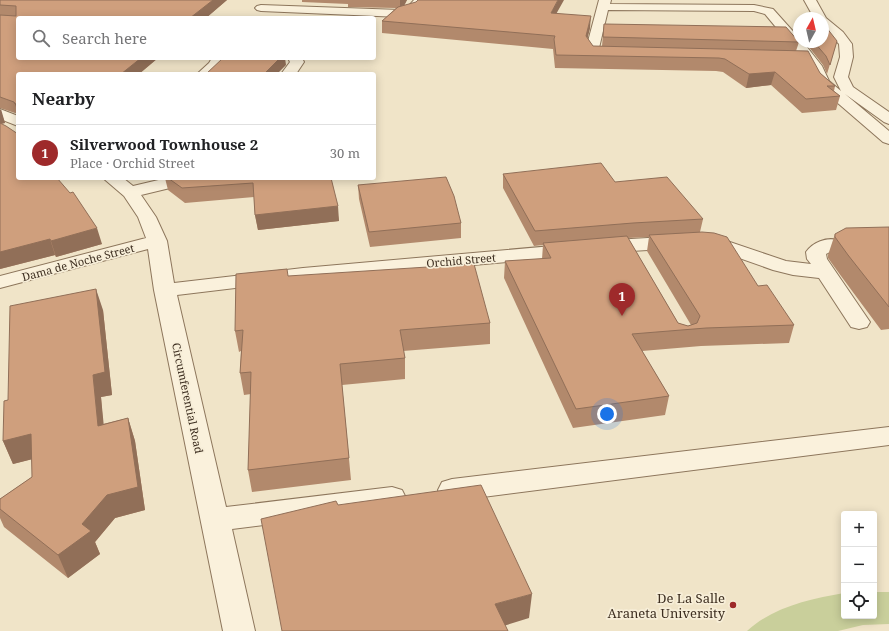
<!DOCTYPE html>
<html lang="en">
<head>
<meta charset="utf-8">
<style>
  :root { --surface:#fff; --page:#f6f6f6; --text:#202124; --muted:#757577; --line:#e0e0e0; --accent:#9e2a2b }
  body { margin:0; font-family:"Noto Serif",serif; background:var(--page); color:var(--text) }
  .controls { position:absolute; right:12px; bottom:12px; display:grid; overflow:hidden; border-radius:4px; box-shadow:0 2px 10px #0003 }
  .controls button { width:36px; height:36px; display:grid; place-items:center; padding:0; border:0; border-bottom:1px solid var(--line); background:var(--surface); color:var(--text); font:20px sans-serif }
  .compass { position:absolute; left:793px; top:12px; width:36px; height:36px; border-radius:50%; background:var(--surface); box-shadow:0 2px 10px #0003; rotate:8deg }
  .you { position:absolute; left:607px; top:414px; width:14px; height:14px; margin:-10px; border:3px solid #fff; border-radius:50%; background:#1a73e8; box-shadow:0 0 0 6px #1a73e833 }
  .badge { display:grid; place-items:center; width:26px; height:26px; border-radius:50%; background:var(--accent); color:#fff; font-size:13px; font-weight:700 }
  .pin { position:absolute; translate:-50% -33px; filter:drop-shadow(0 1px 2px #0008) }
  .pin::after { content:''; position:absolute; top:21px; width:14px; height:12px; background:inherit; clip-path:polygon(0 0,100% 0,50% 100%) }
  .list { margin:0; padding:0; list-style:none }
  h2 { display:flex; justify-content:space-between; align-items:center; height:52px; margin:0; padding:0 16px; font-size:17px }
  h2 small { font-size:13px; font-weight:400; color:var(--muted) }
  .list li { display:grid; grid-template-columns:26px 1fr auto; gap:12px; align-items:center; box-sizing:border-box; height:56px; padding:0 16px; border-top:1px solid var(--line) }
  .list b { display:block; font-size:15px; white-space:nowrap }
  .list p { margin:0; font-size:13px; white-space:nowrap; color:var(--muted) }
  .list em { font-size:13px; font-style:normal; color:var(--muted) }
  .icon { flex:none; width:22px; height:22px; fill:none; stroke:currentColor; stroke-width:2; stroke-linecap:round; stroke-linejoin:round }
  .map { position:relative; flex:none; width:889px; height:631px; overflow:hidden }
  .search { position:absolute; background:var(--surface); box-shadow:0 2px 10px #0003; left:16px; top:16px; width:360px; height:44px; display:flex; align-items:center; gap:10px; box-sizing:border-box; padding:0 14px; border-radius:4px; color:var(--muted); font-size:15px }
  .panel { position:absolute; background:var(--surface); box-shadow:0 2px 10px #0003; left:16px; top:72px; width:360px; height:108px; border-radius:4px }
  .map>svg:first-child { display:block }
</style>
</head>
<body>
<div class="map">
<svg width="889" height="631" viewBox="0 0 889 631">
  <rect width="100%" height="100%" fill="#f0e4c8"/>
  <!-- green -->
  <path fill="#c9cf9b" d="M874 592H889V624L863 625 838 631H747C773 607 810 599 844 593V616H874Z"/>
  <g fill="none" stroke-linecap="round" stroke-linejoin="round">
    <defs>
      <path id="minor" d="M414 0H426L415 13 400 17 261 11 257 10 255 8 257 6 261 5 400 10 407 8Z
        M599 0H611L610 4 754 5 773 9 799 38V42H803L822 66 829 81 841 91 834 77 840 57 839 44 823 27V18H814L804 0H816L826 18 843 32 852 44 853 57 848 77 853 87 889 112V124L884 122 845 94 889 131V144L883 142 818 86 809 67 765 14 754 11 608 10 599 48 601 50 620 52 622 55 620 58C613 59 599 60 592 57 590 55 587 51 586 49Z
        M212 58H226C216 73 214 74 197 74L209 63Z
        M288 58H302L304 62 296 74H281L290 62Z
        M0 109 18 116V126L0 119Z
        M103 178H123L133 186 167 178H198L195 182 141 195 156 217 167 241 174 283 303 268 631 239 698 235 721 239 786 261 811 264 807 259 806 252C813 242 826 237 838 240L841 244 838 248 826 254 827 259 870 322 867 327 859 329 851 327 819 278 793 275 773 270 711 248 698 247 631 251 303 280 177 295 226 507 392 487 402 490 406 498 402 506 392 509 232 529 255 631H223L154 290 148 249 0 288V276L146 238 138 217 124 196Z
        M889 427V445L452 501 442 498 438 490 442 482 452 479Z"/>
    </defs>
    <!-- minor casing -->
    <use href="#minor" stroke="#8d765c" stroke-width="2"/>
    <!-- minor -->
    <use href="#minor" fill="#faf1dc" fill-rule="evenodd"/>
  </g>
  <!-- wall -->
  <path fill="#b2896c" fill-rule="evenodd" d="M0 0H227L206 18H18V58H158L139 74H18V114L0 108Z
    M302 0H407L404 5 556 14 590 28 587 38 593 46H602L604 24 799 42 796 51 820 73 835 86 834 91 840 96 836 110 802 113 771 85 746 88 723 72 716 71 555 68 553 49 382 33V21L396 8 348 7V4L302 2Z
    M837 41 827 74 823 65 805 42Z
    M0 109 5 123 1 124 102 244 56 257 55 255 0 269Z
    M503 174 615 182 703 219 700 232 758 286 794 325 789 343 701 346 642 351 669 396 665 415 573 428 504 278 505 261 542 259 543 245 534 246 503 188ZM649 237 647 251 691 325 688 326 678 323 628 238Z
    M165 178H331L339 221 258 230 255 215 254 197 185 203 168 190Z
    M358 185 461 223V238L370 247 359 199Z
    M889 227V329L881 330 841 276 828 258V255L835 234Z
    M288 276 490 323V344L403 351 405 358V379L342 385 351 480 252 492 248 470 251 394 244 395 240 373 241 351 239 352 235 331Z
    M103 310 112 395 101 397 103 424 128 418 135 441 145 510 115 518 95 542 100 554 68 578 4 527 0 518V499L32 477V459L13 464 3 441Z"/>
  <!-- shaded-wall -->
  <path fill="#916f58" d="M213 0H227L206 18H190Z
    M400 0H407L403 8H400Z
    M558 0H564L550 25 551 13Z
    M591 16 590 28 585 49 586 36Z
    M141 58H158L139 74H121Z
    M280 58H285L286 65 277 74H264Z
    M775 72 771 85 746 88 749 74Z
    M18 103V113L15 104Z
    M1 109 5 123 0 124V110Z
    M153 178H161L153 180Z
    M338 206 339 221 258 230 255 215Z
    M97 228 102 244 56 257 51 241Z
    M50 239 55 255 0 269V252Z
    M96 289 103 310 112 395 101 397 106 448 98 426 93 375Z
    M128 418 135 441 145 510 115 518 95 542 100 554 68 578 58 555 82 524Z
    M31 434 41 457 13 464 3 441Z
    M532 594 529 618 494 629 495 604Z"/>
  <!-- building -->
  <path fill="#cf9f7d" stroke="#916f58" d="M0 0H213L190 18H18V58H141L121 74H18V103L15 104 14 102 0 97V15L16 16V6L0 5Z
    M418 0H558L551 13 591 16 586 36 593 46 808 51 820 73 835 86H827L840 96 806 99 775 72 749 74 725 59 719 58 556 55 554 39 555 36 382 21 398 7 416 2Z
    M604 24 786 27 799 42 603 37Z
    M823 27H826L837 41 830 65 826 56 814 42H823Z
    M223 58H280L264 74H206Z
    M0 123 6 126 18 134V178H57L70 193 73 192 97 228 51 241 50 239 0 252Z
    M601 163 615 182 667 177 703 219 633 223 535 231 503 174Z
    M446 177 454 196 461 223 369 232 358 185Z
    M168 178H331L338 206 255 215 253 183 182 188Z
    M889 227V307L848 255 835 237V234L846 228Z
    M702 232 714 233 727 237 758 286 767 285 794 325 706 328 632 334 669 396 576 409 505 261 551 258 543 243 627 236 678 323 688 326 697 323 700 316 649 235Z
    M474 264 490 323 400 330 405 358 340 364 349 458 248 470 251 372 240 373 243 330 235 331 236 274 287 269 288 276Z
    M96 289 105 372 93 375 98 426 128 418 138 487 107 495 82 524 91 531 58 555 0 509V499L32 477 31 434 3 441 4 401 8 400 10 306Z
    M481 485 532 594 495 604 508 631H282L261 519 336 501 338 505Z"/>
  <!-- markers -->
  <circle fill="#9e2a2b" stroke="#f7eed8" stroke-width="1.5" cx="733" cy="605" r="4"/>
  <g text-anchor="middle" dominant-baseline="central" stroke-width="3.5" stroke-linejoin="round" paint-order="stroke">
    <!-- street labels -->
    <g font-size="11" fill="#3d2e20" stroke="#f7eed8">
      <text transform="translate(461 260) rotate(-5)">Orchid Street</text>
      <text transform="translate(78 262) rotate(-15)">Dama de Noche Street</text>
      <text transform="translate(188 398) rotate(78)">Circumferential Road</text>
    </g>
    <!-- near-poi labels -->
    <g font-size="13" fill="#3d2e20" stroke="#f7eed8" text-anchor="end">
      <text x="725" y="598">De La Salle<tspan x="725" dy="15">Araneta University</tspan></text>
    </g>
  </g>
</svg>
<div class="controls">
<button>+</button>
<button>−</button>
<button><svg class="icon" aria-label="locate" viewBox="0 0 24 24"><circle cx="12" cy="12" r="6"/><path d="M12 2v4M12 18v4M2 12h4M18 12h4"/></svg></button>
</div>
<svg class="compass" viewBox="-18 -18 36 36"><path d="M0-13l5 13h-10z" fill="#e53935"/><path d="M0 13l5-13h-10z" fill="#757577"/></svg>
<div class="you"></div>
<div class="pin badge" style="left:622px;top:316px">1</div>
<div class="search"><svg class="icon" aria-label="search" viewBox="0 0 24 24"><circle cx="10" cy="10" r="6"/><path d="M15 15l6 6"/></svg>Search here</div>
<section class="panel">
<h2>Nearby<small></small></h2>
<ul class="list">
<li><span class="badge">1</span><div><b>Silverwood Townhouse 2</b><p>Place · Orchid Street</p></div><em>30 m</em></li>
</ul>
</section>
</div>
</body>
</html>
